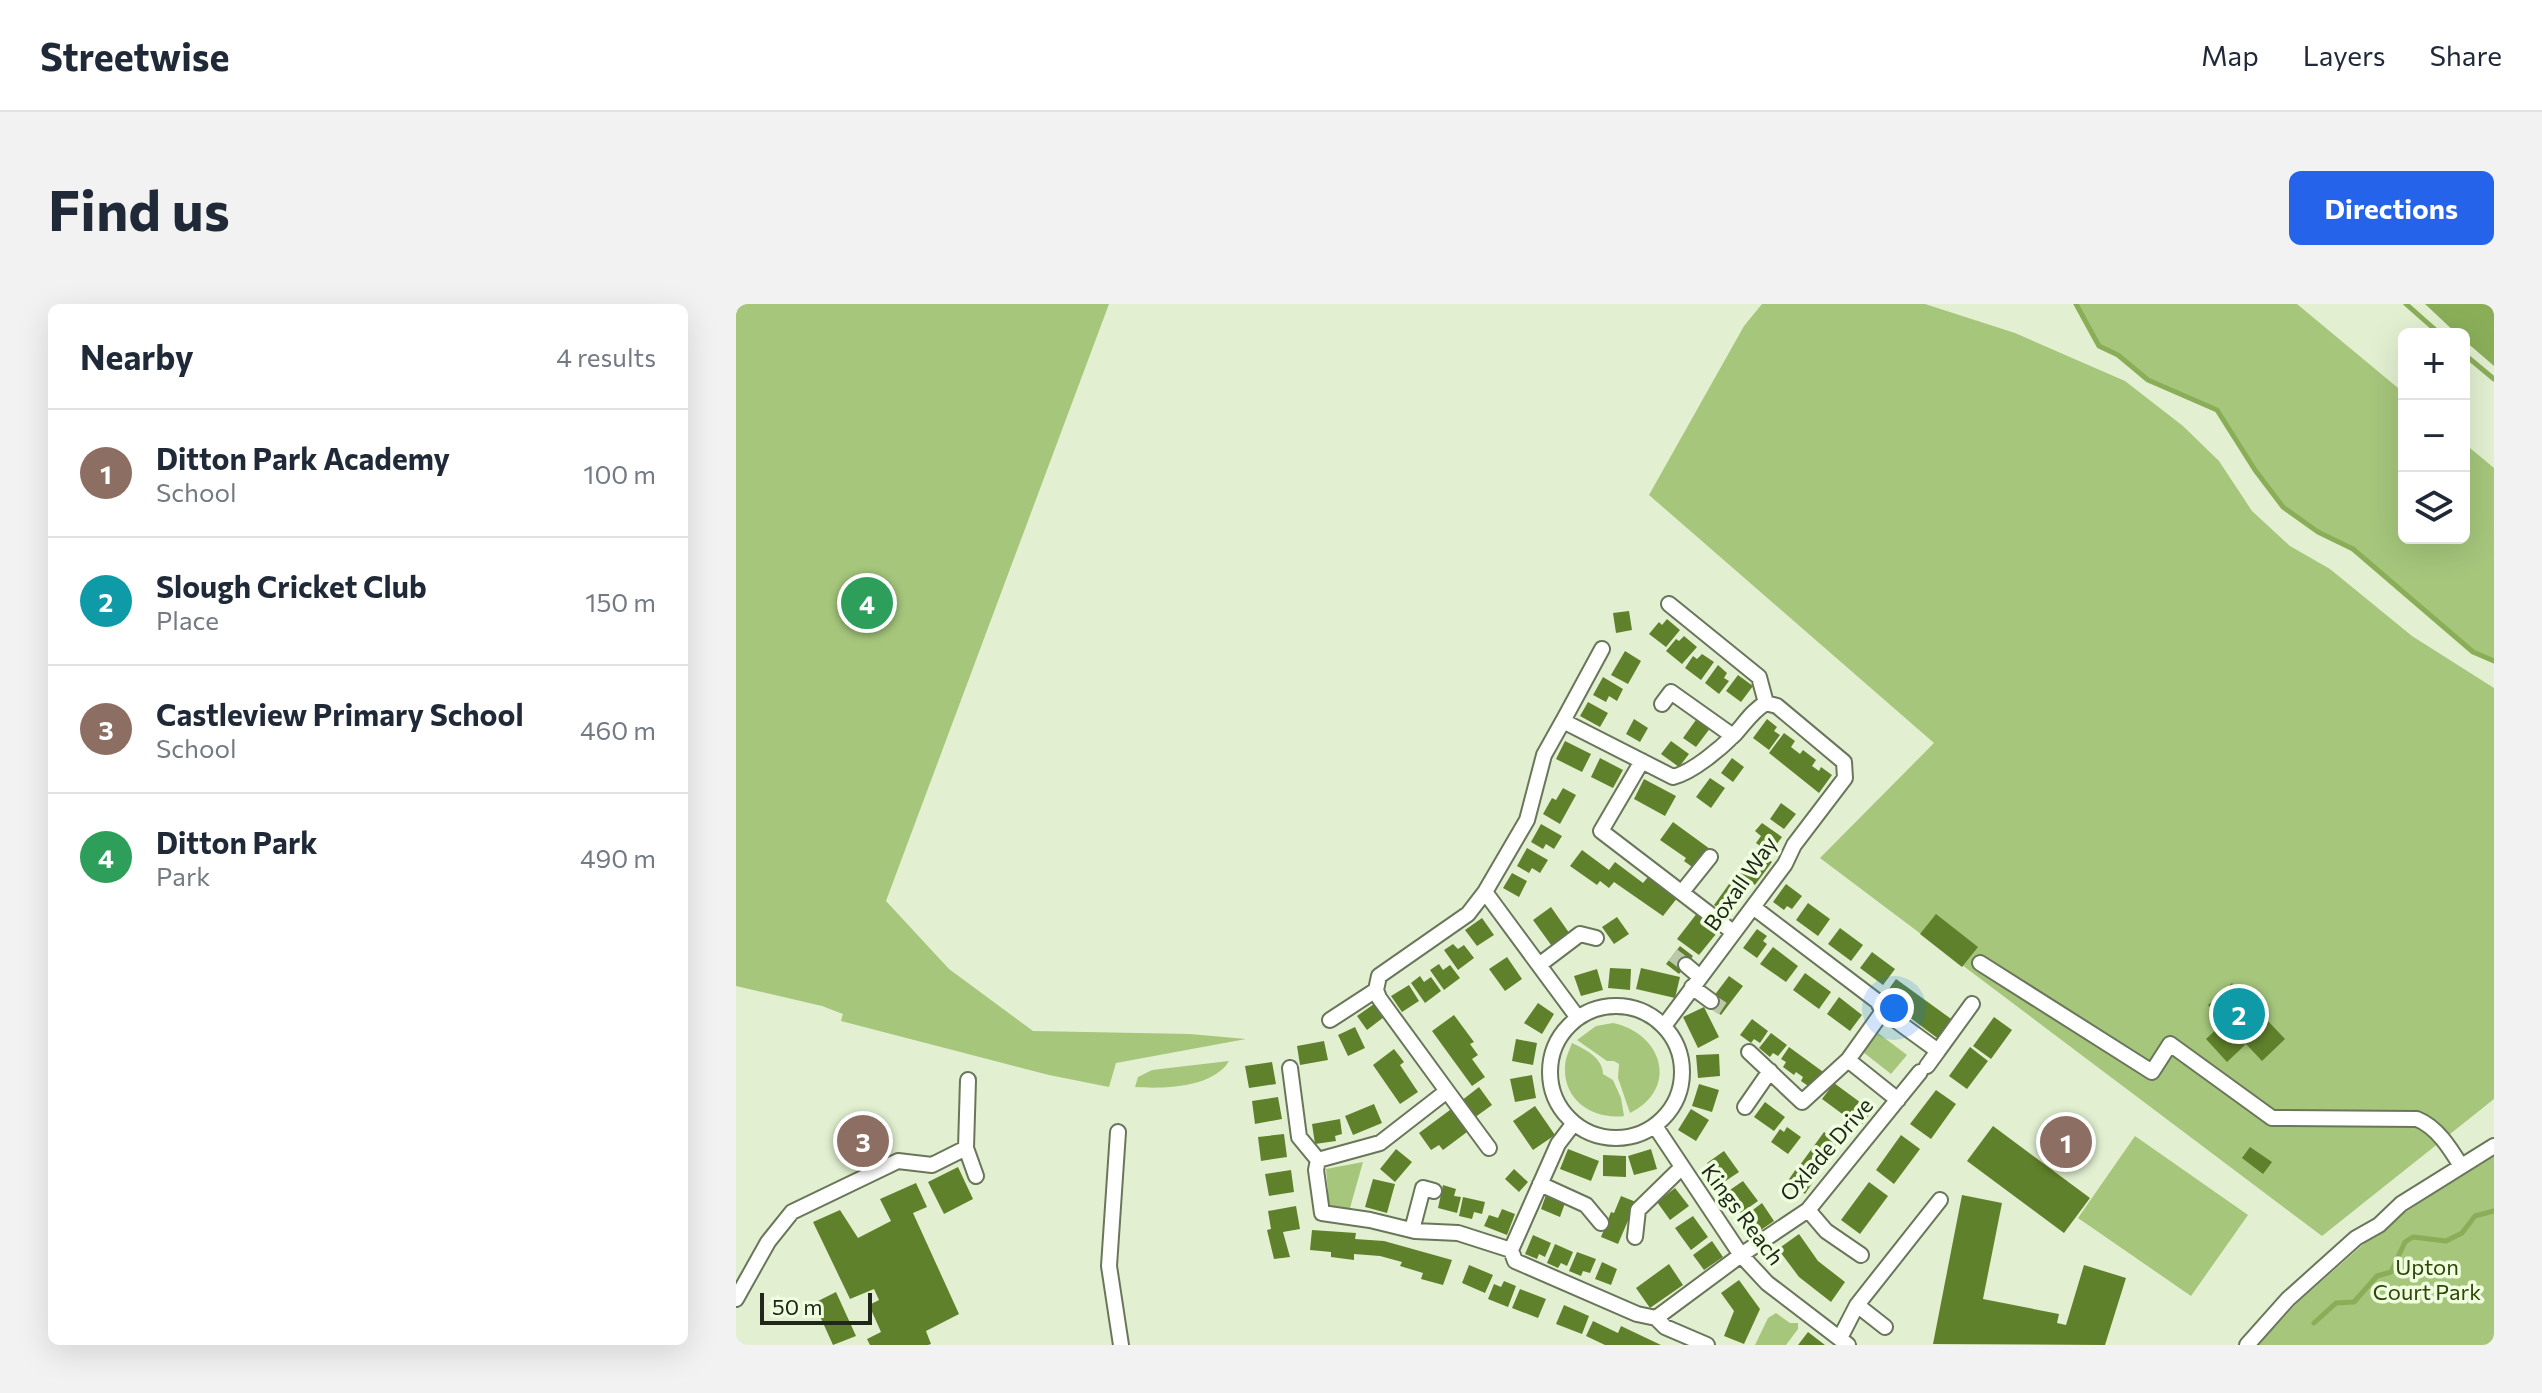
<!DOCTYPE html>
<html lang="en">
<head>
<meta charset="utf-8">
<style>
  :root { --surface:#fff; --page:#f2f2f3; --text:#1f2937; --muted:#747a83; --line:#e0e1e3; --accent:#2563eb }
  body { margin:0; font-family:Commissioner,sans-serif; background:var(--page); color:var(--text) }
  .controls { position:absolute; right:24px; top:24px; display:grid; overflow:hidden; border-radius:12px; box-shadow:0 8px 32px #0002 }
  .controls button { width:72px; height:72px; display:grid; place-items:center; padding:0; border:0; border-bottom:2px solid var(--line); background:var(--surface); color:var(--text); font:40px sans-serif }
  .scale { position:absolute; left:24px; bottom:20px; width:112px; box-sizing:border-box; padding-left:8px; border:4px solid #21261a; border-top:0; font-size:22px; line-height:28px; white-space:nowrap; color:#21261a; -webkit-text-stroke:6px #effede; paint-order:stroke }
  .you { position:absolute; left:1158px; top:704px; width:28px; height:28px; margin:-20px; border:6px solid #fff; border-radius:50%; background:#1a73e8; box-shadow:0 0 0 12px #1a73e833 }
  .badge { display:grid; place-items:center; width:52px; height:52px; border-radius:50%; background:var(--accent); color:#fff; font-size:26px; font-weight:700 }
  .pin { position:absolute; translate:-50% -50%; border:4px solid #fff; box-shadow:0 2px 8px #0006 }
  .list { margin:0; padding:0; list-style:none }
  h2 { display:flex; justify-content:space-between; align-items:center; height:104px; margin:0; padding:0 32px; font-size:34px }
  h2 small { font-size:26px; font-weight:400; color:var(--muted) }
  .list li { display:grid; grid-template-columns:52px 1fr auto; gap:24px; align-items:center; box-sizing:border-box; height:128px; padding:0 32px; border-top:2px solid var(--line) }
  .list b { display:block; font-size:30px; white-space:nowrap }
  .list p { margin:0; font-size:26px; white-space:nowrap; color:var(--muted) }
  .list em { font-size:26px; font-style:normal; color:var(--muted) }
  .icon { flex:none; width:44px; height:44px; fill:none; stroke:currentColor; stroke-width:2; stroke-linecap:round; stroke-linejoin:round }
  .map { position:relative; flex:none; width:1758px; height:1041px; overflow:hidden; border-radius:12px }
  header { display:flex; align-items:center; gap:48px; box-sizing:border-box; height:112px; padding:0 40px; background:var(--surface); border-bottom:2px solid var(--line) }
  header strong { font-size:38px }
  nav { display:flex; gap:44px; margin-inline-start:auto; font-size:28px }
  .intro { display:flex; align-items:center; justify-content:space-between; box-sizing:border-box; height:192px; padding:0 48px }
  h1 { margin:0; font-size:56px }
  .button { padding:20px 36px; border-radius:12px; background:var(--accent); color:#fff; font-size:28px; font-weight:700 }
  main { display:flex; gap:48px; padding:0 48px }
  aside { flex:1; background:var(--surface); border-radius:12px; box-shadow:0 8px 32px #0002 }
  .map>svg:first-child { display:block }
</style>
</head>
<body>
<header>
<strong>Streetwise</strong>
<nav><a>Map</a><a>Layers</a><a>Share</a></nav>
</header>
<div class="intro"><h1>Find us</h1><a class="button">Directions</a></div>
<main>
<aside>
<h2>Nearby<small>4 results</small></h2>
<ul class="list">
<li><span class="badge" style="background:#8d6e63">1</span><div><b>Ditton Park Academy</b><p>School</p></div><em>100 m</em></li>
<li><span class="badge" style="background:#0f9aa8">2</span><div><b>Slough Cricket Club</b><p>Place</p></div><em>150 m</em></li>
<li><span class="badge" style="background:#8d6e63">3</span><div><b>Castleview Primary School</b><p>School</p></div><em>460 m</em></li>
<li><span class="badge" style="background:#2e9e5b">4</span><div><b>Ditton Park</b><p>Park</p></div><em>490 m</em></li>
</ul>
</aside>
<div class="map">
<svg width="1758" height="1041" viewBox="0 0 1758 1041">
  <rect width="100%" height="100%" fill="#e2f0d1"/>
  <!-- green -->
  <path fill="#a5c67b" d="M0 0H373L150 597 213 665 297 727 454 730 510 735 380 759 373 783 313 771 105 717 107 710 86 702 0 682Z
    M1026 0H1189L1279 29 1389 77 1447 122 1483 157 1516 207 1554 242 1594 265 1676 332 1758 384V795L1586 932 1084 554 1198 439 913 191 1008 22Z
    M1340 0H1561L1668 89V234H1728V139L1758 164V357L1737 348 1617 245 1582 228 1547 203 1519 166 1481 106 1412 76 1382 51 1363 42Z
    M877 719C927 730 943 784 894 809L882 774 883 760 878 757H871L841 736 860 722Z
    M1142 729 1171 751 1155 770 1127 748Z
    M836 739C849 745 867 754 867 770L877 776 885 794 888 812C858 816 827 797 829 763 829 755 833 747 836 739Z
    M493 757C477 784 427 785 399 783L402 773 416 766Z
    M1399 832 1512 911 1455 992 1342 914Z
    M1758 851V1041H1522L1561 999 1648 922Z
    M627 858 614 904 599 905 589 898 592 887 590 865Z
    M1040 1009 1054 1019H1062V1025L1050 1041H1019L1032 1014Z"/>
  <!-- water -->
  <path fill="#8aae58" d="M1689 0H1758V62L1728 36V30H1721Z"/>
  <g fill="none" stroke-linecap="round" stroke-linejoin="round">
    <!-- stream -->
    <path stroke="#8aae58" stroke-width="5" d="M1340 0 1363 42 1382 51 1412 76 1481 106 1519 166 1547 203 1582 228 1617 245 1737 348 1758 357
      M1670 0 1704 30
      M1728 50 1758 75
      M1578 1019 1600 999 1618 998 1641 972 1655 968 1669 938 1677 933 1710 937 1726 929 1739 912 1758 907"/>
  </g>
  <!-- building -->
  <path fill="#60812b" d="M893 307 896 326 880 329 877 309Z
    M931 315 944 326 930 343 913 330 923 318 926 321Z
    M948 332 961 343 946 360 930 347 940 335 943 337Z
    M889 347 905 357 892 380 875 371Z
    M966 350 978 358 965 376 949 364 957 352 961 355Z
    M982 361 991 369 988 374 993 377 983 390 969 379Z
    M1002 371 1017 382 1005 398 990 387Z
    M867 373 887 385 881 397 873 392 870 398 857 391Z
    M852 398 872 409 864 423 844 412Z
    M962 413 975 423 960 443 947 434Z
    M898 415 912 424 904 438 890 430Z
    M1031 415 1041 423 1038 427 1044 431 1033 446 1017 434Z
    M1048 429 1059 437 1055 443 1064 450 1067 446 1080 456 1076 462 1083 467 1085 463 1096 471 1083 489 1033 449Z
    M829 437 855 450 846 468 820 455Z
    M935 437 953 450 943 463 925 450Z
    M864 454 887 466 877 484 855 473Z
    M996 454 1008 463 997 478 985 469Z
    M974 474 989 484 975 504 960 493Z
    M908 475 940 492 929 512 898 495Z
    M827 484 840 491 824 520 807 510 816 494 820 496Z
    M1045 499 1060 510 1048 525 1034 515Z
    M937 518 974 545 959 565 948 557 950 554 924 536Z
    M1026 519 1046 533 1034 549 1020 539 1025 532 1019 527Z
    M805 520 826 532 818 545 810 540 807 545 795 538Z
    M791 544 812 556 804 569 796 564 793 569 781 562Z
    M846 546 873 566 879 558 907 579 912 573 942 593 927 612 878 578 873 584 864 577 861 581 834 562Z
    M1019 546 1036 558 1019 581 1002 568Z
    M776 569 791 577 783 593 767 584Z
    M993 580 1008 592 993 612 978 601Z
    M1050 580 1066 592 1056 605 1051 602 1048 606 1037 598Z
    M1072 599 1094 615 1082 632 1060 616Z
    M815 603 836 633 818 645 797 616Z
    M962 608 984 625 963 651 941 635Z
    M1200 610 1242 643 1226 663 1184 630Z
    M881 613 893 630 878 640 866 623Z
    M746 614 758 631 741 642 729 626Z
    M1104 624 1127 641 1115 657 1092 640Z
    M1021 625 1031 632 1027 637 1031 640 1021 654 1007 644Z
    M717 640 722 645 728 641 738 654 722 666 708 646Z
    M944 642 957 652 943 670 930 660Z
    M1037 643 1062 662 1050 678 1024 660Z
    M1136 648 1159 665 1147 681 1124 664Z
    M771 653 786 675 769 687 753 665Z
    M703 660 707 666 714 661 724 674 708 686 694 666Z
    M874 664 895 665 894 686 872 684Z
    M905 664 944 673 939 694 900 685Z
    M861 665 867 686 845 692 838 672Z
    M1069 669 1095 688 1083 705 1057 686Z
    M684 672 688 678 695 673 705 687 689 699 675 679Z
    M993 672 1007 682 985 711 971 701Z
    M1160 675 1218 717 1204 736 1165 707 1168 702 1150 689Z
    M1496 679 1549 735 1526 757 1510 740 1491 758 1470 735 1488 718 1472 701Z
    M673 681 683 697 666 708 655 692Z
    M1103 693 1126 711 1114 727 1091 710Z
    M802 699 818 710 806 730 788 719Z
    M638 700 648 713 631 726 621 712Z
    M968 703 983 733 962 744 947 713Z
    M718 711 738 738 734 740 742 751 736 755 749 773 736 782 696 727Z
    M1258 713 1276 726 1255 755 1237 742Z
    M1016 715 1032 727 1024 739 1018 735 1015 739 1004 731Z
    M619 723 629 744 612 752 602 731Z
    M1035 729 1051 741 1042 752 1037 749 1034 753 1023 744Z
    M780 735 801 739 797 761 776 757Z
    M588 737 592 756 564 761 561 742Z
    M1053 743 1090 770 1078 786 1065 777 1067 773 1060 768 1058 771 1047 763 1050 758 1045 755Z
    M1234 743 1252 757 1231 785 1213 772Z
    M658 745 668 758 664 761 682 788 664 800 637 761Z
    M983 750 984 772 962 774 960 751Z
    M536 758 540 780 513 784 509 762Z
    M796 771 800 794 779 798 774 775Z
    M1098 779 1136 807 1124 823 1086 795Z
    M963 780 983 786 976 808 956 802Z
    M743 783 756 801 738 814 725 797Z
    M1200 786 1220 800 1195 835 1174 820Z
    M542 793 546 815 519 820 516 797Z
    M1029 798 1049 813 1038 827 1018 813Z
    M638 800 646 819 617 831 609 812Z
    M799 802 819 831 797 846 777 817Z
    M718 803 735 825 707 846 703 841 695 846 683 829Z
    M955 805 973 816 960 837 942 826Z
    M604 815 606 830 599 832 600 837 579 840 576 820Z
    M1257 822 1354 894 1328 929 1231 857Z
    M1051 823 1065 833 1052 850 1035 838 1044 825 1048 828Z
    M1088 828 1102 838 1080 872 1064 861Z
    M548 830 551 853 525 857 522 833Z
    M1165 831 1184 845 1158 880 1140 866Z
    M1514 843 1536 858 1527 870 1506 854Z
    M660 845 676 858 659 878 644 865Z
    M832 845 863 857 855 877 824 865Z
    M915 845 921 865 898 871 892 852Z
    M988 847 1003 868 985 880 971 859Z
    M867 851 890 852V873L867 872Z
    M222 863 237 895 208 910 192 878Z
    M778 865 792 878 783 888 769 875Z
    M1060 865 1077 878 1069 890 1064 886 1061 889 1049 881Z
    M555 866 558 888 533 892 529 870Z
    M637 875 659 880 651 909 629 903Z
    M1007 877 1022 897 1005 909 991 888Z
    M1133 878 1152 892 1124 930 1105 916Z
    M180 879 191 903 177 909 223 1010 190 1027 195 1040 192 1041H134L131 1035 145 1028 133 1001 143 996 138 985 114 995 77 918 104 906 122 934 155 917 144 895Z
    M707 881 720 885 718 892 725 893 721 909 702 904Z
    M939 884 953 902 934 916 921 898Z
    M810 891 829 899 824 913 805 905Z
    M1226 891 1266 899 1247 995 1323 1010 1321 1019 1330 1021 1348 961 1390 974 1369 1041 1197 1040Z
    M885 892 900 898 882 940 865 933 875 908 878 909Z
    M727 893 749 898 746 910 738 908 736 915 723 912Z
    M1026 899 1038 917 1022 928 1010 911Z
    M560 902 564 925 547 928 554 953 538 955 531 926 535 925 532 907Z
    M766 905 779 910 771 931 748 922 753 911 762 914Z
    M957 912 972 933 955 946 939 924Z
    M576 926 620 929 619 935 648 937 716 956 707 981 685 975 687 969 664 962 666 958 644 952 618 950V956L595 953V948L574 946Z
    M1063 930 1082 957 1109 978 1095 998 1063 973 1042 945Z
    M797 931 815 939 809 953 803 950 801 955 789 950Z
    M976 937 987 953 968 966 957 951Z
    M819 940 837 948 831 962 825 959 822 964 811 959Z
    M841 948 860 955 854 969 847 967 845 972 833 967Z
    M866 958 881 965 875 981 859 975Z
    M933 960 947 981 914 1004 900 984Z
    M733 961 757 971 749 989 726 979Z
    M1003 976 1024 1005 1008 1040 988 1032 998 1007 985 989Z
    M768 977 780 982 772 1003 752 995 758 980 765 983Z
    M784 985 810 995 802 1014 776 1004Z
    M100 988 120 1032 97 1041 78 999Z
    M828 1001 853 1012 846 1030 820 1020Z
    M857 1017 882 1029 885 1022 925 1041H869L850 1032Z
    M1072 1028 1089 1041H1062Z"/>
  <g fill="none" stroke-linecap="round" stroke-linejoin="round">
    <!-- minor-tunnel -->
    <path stroke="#bbc8ac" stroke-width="14" stroke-dasharray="14 7" stroke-linecap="butt" d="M937 651 950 661
      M975 697 989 706"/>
    <defs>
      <path id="minor" d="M933 300 1023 373 1030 399
        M926 400 935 388 997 432
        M827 417 866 345
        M906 457 865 527 997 628
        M749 588 842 714
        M946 588 974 553
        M1244 659 1416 768 1434 740 1536 814 1681 815C1701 823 1714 844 1725 862
        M803 661 844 630 860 634
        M950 661 964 673
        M956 683 975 697
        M814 768a66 66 0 1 1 132 0a66 66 0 1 1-132 0Z
        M1147 707 1202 747 1191 762
        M594 716 640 686 643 672 732 610 749 588 791 516 808 451 827 417 937 473C957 468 985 444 999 430 1009 419 1017 406 1030 399L1041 402 1108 458 1109 474 1058 541 1049 560 928 722
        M1202 747 1236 700
        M1013 748 1066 798 1112 756 1147 707 1141 697 1017 603
        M1112 756 1162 796
        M554 764 563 833 582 856
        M232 776 230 844 240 872
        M711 787 753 844
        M1009 803 1034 767
        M919 822 1005 951 1031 979 1112 1041
        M382 828 373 962 385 1041
        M582 856 644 839 711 787 643 694 640 686
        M582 856 580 866 586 909 634 916 679 927 722 929 775 946
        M804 880 850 901 865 919
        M1072 906 1090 927 1125 951
        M676 926 687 884 698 887
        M899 933 902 906 945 864
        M775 946 779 957 901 1010 920 1014 929 1023 971 1041
        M775 946 822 840 838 819
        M0 995 32 938 56 908 162 857 196 861 230 844
        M1121 1001 1149 1023
        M920 1014 1005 951 1072 906 1184 768
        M1104 1034 1121 1001 1204 896
        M1511 1041 1552 995 1620 934 1643 921 1665 900 1758 842"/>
    </defs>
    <!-- minor casing -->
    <use href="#minor" stroke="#69765a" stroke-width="18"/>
    <!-- minor -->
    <use href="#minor" stroke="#fff" stroke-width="14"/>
  </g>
  <g text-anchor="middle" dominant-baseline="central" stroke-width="7" stroke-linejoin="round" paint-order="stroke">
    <!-- street labels -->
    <g font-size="22" fill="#21261a" stroke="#effede">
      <text transform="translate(1004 579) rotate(-55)">Boxall Way</text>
      <text transform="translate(1090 845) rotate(-49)">Oxlade Drive</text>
      <text transform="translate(1007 910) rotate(53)">Kings Reach</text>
    </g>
    <!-- park labels -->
    <g font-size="22" fill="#304606" stroke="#effede">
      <text x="1691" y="962">Upton<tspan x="1691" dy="25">Court Park</tspan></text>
    </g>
  </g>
</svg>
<div class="controls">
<button>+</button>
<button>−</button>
<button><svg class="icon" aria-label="layers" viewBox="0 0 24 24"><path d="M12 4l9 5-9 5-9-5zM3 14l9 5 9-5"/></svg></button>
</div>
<div class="scale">50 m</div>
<div class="you"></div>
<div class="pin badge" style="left:1330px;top:838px;background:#8d6e63">1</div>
<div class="pin badge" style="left:1503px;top:710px;background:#0f9aa8">2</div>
<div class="pin badge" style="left:127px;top:837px;background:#8d6e63">3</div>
<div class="pin badge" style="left:131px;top:299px;background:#2e9e5b">4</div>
</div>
</main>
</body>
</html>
